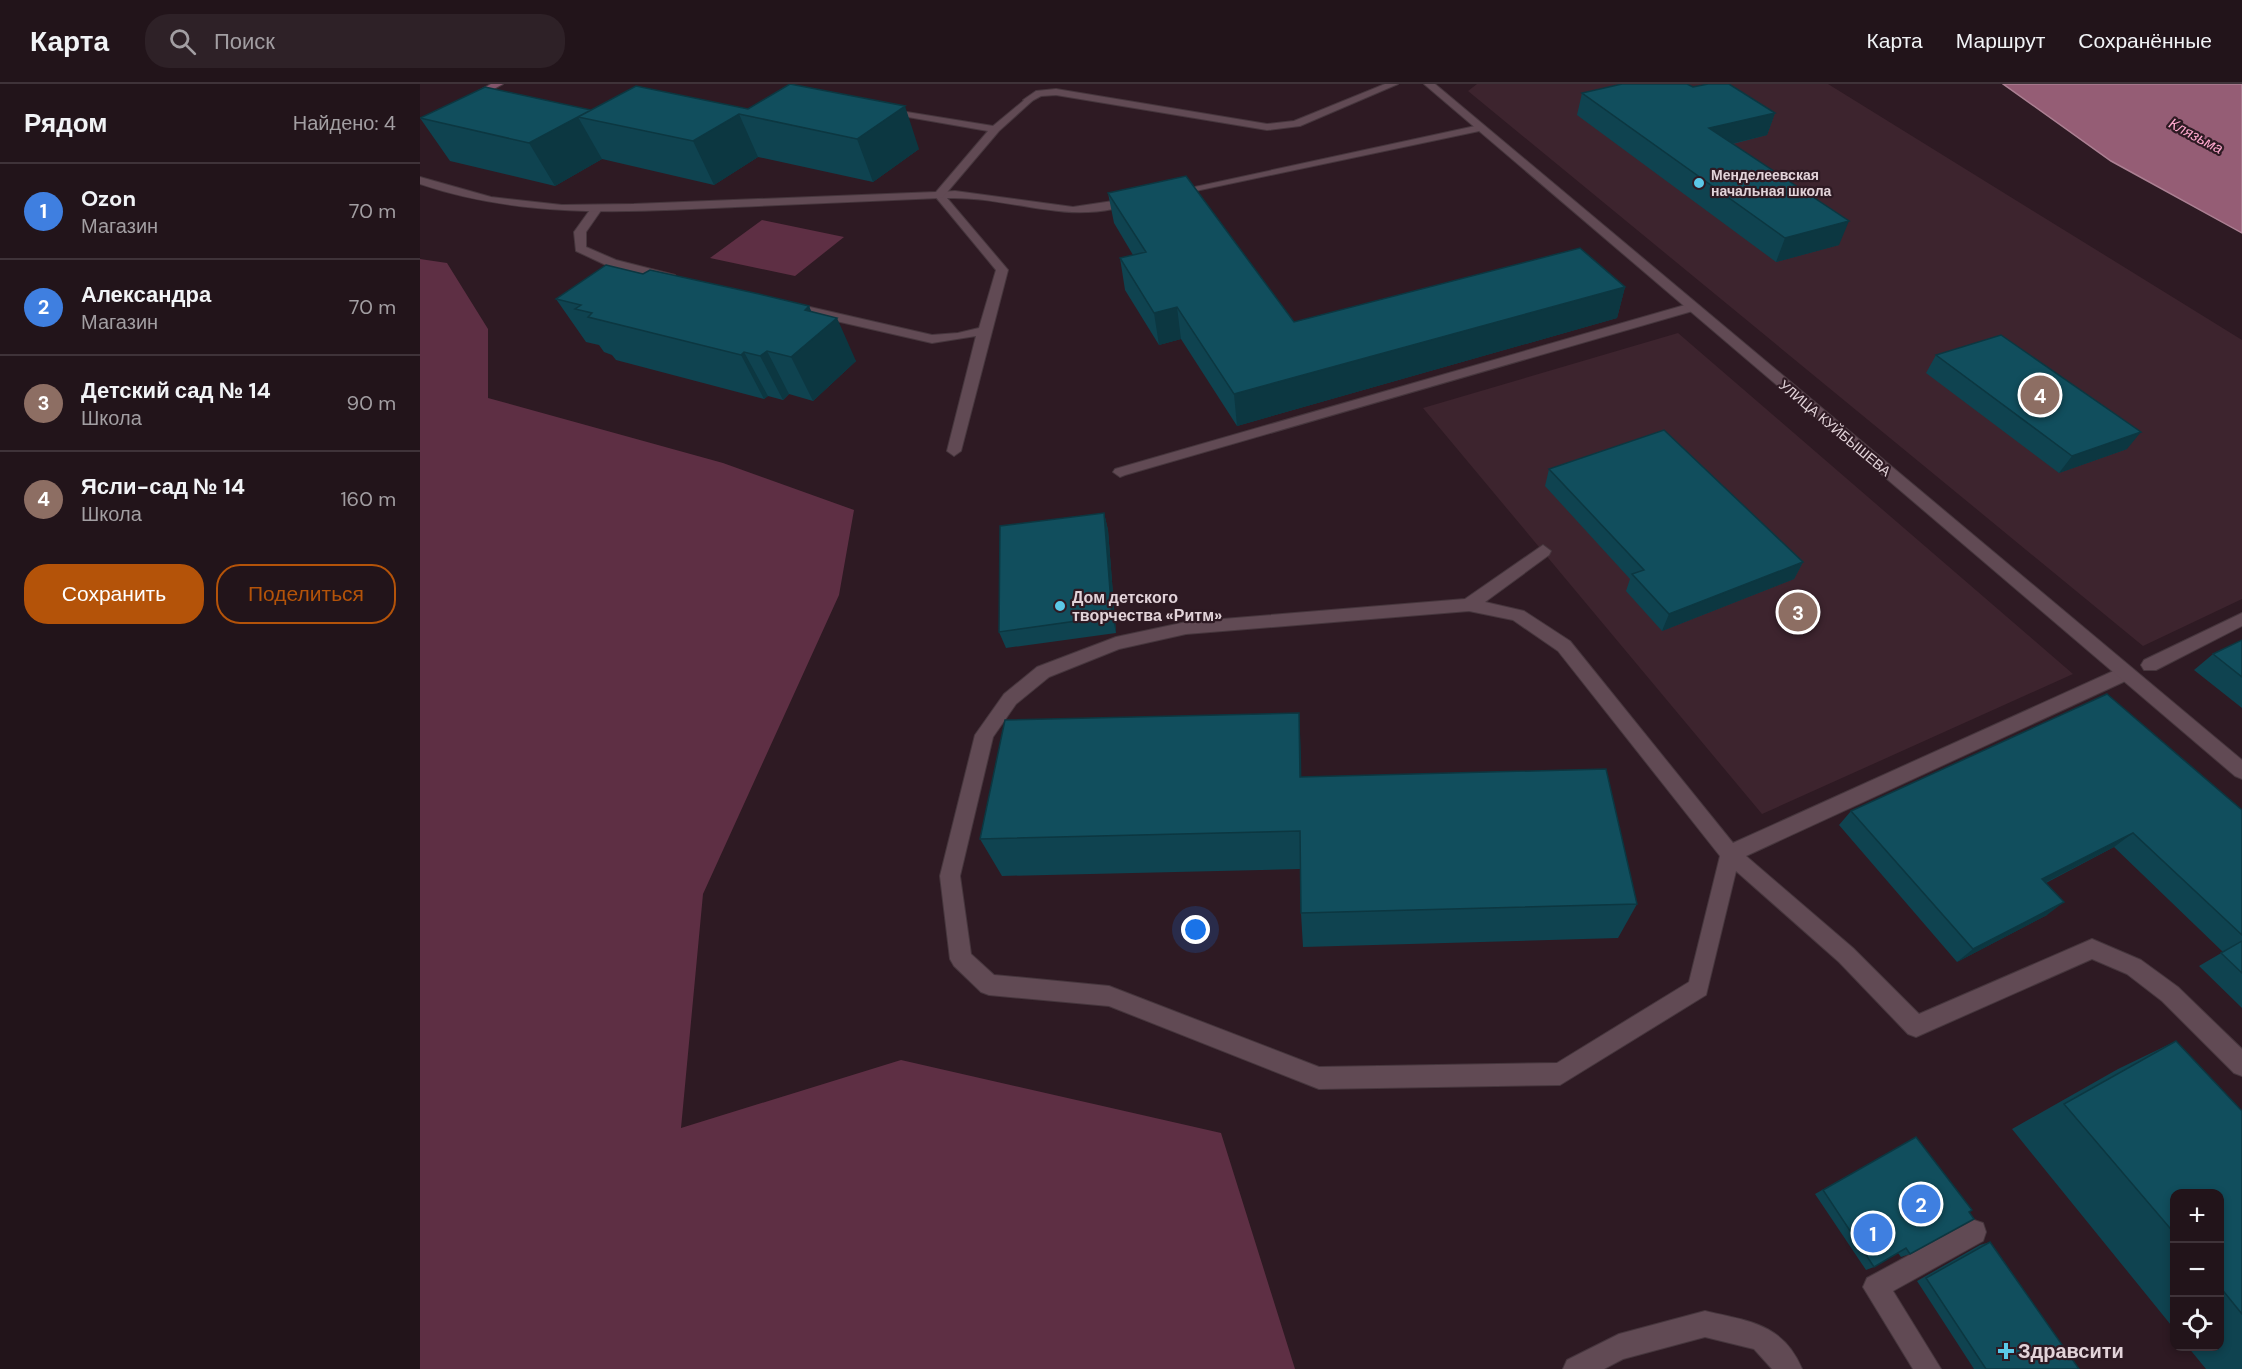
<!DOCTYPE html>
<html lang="ru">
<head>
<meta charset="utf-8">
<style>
  :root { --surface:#22141a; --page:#2e2127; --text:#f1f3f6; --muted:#a29ea2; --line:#3f3339; --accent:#b45309 }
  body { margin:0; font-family:"DM Sans",sans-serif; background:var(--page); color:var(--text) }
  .controls { position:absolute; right:18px; bottom:18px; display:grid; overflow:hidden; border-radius:12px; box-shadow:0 3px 9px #0003 }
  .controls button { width:54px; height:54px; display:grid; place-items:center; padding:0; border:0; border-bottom:2px solid var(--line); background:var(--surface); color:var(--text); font:30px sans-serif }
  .you { position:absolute; left:776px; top:846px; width:21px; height:21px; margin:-15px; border:4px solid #fff; border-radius:50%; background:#1a73e8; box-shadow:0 0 0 9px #1a73e833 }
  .badge { display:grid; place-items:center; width:39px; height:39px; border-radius:50%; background:var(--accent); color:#fff; font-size:20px; font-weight:700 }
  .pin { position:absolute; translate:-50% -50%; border:3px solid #fff; box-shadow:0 2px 6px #0006 }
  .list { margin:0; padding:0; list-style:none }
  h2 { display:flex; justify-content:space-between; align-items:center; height:78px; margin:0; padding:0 24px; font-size:26px }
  h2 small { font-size:20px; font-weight:400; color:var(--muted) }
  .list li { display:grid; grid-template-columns:39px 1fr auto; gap:18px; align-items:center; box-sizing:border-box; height:96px; padding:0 24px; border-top:2px solid var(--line) }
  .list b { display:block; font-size:22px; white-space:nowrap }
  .list p { margin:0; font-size:20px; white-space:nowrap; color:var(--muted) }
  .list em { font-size:20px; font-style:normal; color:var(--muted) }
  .actions { display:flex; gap:12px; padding:18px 24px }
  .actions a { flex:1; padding:14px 0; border:2px solid var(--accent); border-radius:24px; text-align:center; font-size:21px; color:var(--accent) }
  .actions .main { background:var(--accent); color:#fff }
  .icon { flex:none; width:33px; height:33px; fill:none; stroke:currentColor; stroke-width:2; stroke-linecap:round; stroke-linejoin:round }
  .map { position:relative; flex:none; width:1822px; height:1285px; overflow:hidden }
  header { display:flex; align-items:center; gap:36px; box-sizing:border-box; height:84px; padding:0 30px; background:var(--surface); border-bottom:2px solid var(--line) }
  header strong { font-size:28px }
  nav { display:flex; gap:33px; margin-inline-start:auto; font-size:21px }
  .search { width:420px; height:54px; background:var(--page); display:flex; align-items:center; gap:15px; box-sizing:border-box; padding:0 21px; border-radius:24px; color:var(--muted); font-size:22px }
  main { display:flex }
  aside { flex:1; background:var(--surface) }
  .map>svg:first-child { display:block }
</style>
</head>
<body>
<header>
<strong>Карта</strong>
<div class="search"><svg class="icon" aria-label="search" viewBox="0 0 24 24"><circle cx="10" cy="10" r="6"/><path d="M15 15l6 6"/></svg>Поиск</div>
<nav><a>Карта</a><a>Маршрут</a><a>Сохранённые</a></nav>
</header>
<main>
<aside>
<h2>Рядом<small>Найдено: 4</small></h2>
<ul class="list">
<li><span class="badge" style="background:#3f7fe0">1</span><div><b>Ozon</b><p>Магазин</p></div><em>70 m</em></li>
<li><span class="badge" style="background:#3f7fe0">2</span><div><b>Александра</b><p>Магазин</p></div><em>70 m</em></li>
<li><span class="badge" style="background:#8d6e63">3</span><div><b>Детский сад № 14</b><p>Школа</p></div><em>90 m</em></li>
<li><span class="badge" style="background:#8d6e63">4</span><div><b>Ясли-сад № 14</b><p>Школа</p></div><em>160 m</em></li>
</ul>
<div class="actions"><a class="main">Сохранить</a><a>Поделиться</a></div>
</aside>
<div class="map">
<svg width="1822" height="1285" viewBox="0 0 1822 1285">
  <rect width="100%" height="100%" fill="#2e1a23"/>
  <!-- built -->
  <path fill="#3d242e" d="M1057 0H1408L1822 256V515L1723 562 1048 7Z
    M1258 249 1653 590 1342 730 1003 324Z"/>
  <!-- green -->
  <path fill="#5e2f44" d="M342 136 424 153 375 192 290 174Z
    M0 175 27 179 68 245V314L303 379 434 426 419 511 283 810 261 1044 481 976 801 1049 875 1285H0Z"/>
  <!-- water -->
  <path fill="#955d75" stroke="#ac8093" stroke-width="1.5" d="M1583 0H1822V149L1691 77Z"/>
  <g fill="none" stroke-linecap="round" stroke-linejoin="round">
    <defs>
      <path id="lane" d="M965 0H978L880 42 847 46 636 11 621 12 608 19 603 16 616 7 636 5 847 40 874 37Z
        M1060 41 1065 44 1064 46 752 112 747 109Z
        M535 107 653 123 713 114 719 117C712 122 701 123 693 125 636 137 584 112 527 114L588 186 541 367 534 372 527 367 556 252 512 259 368 226 362 222 368 218 512 251 538 249 559 244 576 186 514 111 519 108Z
        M176 122 182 125 166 148V163L196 176 255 191V197L188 182 156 167 154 148 172 123Z
        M1272 219 1276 220V226L705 391 700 393 693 388 695 385Z
        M1123 461 1131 467 1129 471 1065 518 1104 527 1150 557 1313 759 1700 584H1712L1715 589 1712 594 1326 772 1433 864 1499 930 1672 855 1721 876 1758 903 1822 965V992L1814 989 1742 917 1707 890 1672 875 1496 953 1488 950 1419 878 1316 787 1286 911 1140 1001 899 1005 689 922 569 911 561 908 534 882 530 875 520 792 555 651 584 610 617 583 696 553 766 538 1045 515ZM1049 527 1093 536 1138 567 1300 772 1269 898 1137 979 899 983 689 902 574 891 551 870 540 792 573 653 596 620 629 593 699 565 766 550Z
        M1822 529V542L1736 586H1724L1721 581 1724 576Z
        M1554 1136 1563 1139 1566 1148 1563 1157 1473 1207 1521 1285H1493L1443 1203 1447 1194Z
        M1285 1227C1327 1237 1363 1239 1382 1285H1352L1334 1265 1285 1253 1203 1275 1184 1285H1143L1147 1276 1199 1250Z"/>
      <path id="street" d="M1004 0H1015L1822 676V695L1815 692Z
        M608 13 613 16 611 18 579 47 523 113 519 114C451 117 383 120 315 123 208 128 103 135 0 100V93L71 113 142 121 214 120 516 108 568 47 465 29 462 28V24L573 42Z"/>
      <path id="secondary" d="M71 0H83L52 17 44 15Z"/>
    </defs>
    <!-- lane casing -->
    <use href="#lane" stroke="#46363d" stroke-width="2"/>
    <!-- street casing -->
    <use href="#street" stroke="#46363d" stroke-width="2"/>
    <!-- secondary casing -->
    <use href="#secondary" stroke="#46363d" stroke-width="2"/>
    <!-- lane -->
    <use href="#lane" fill="#614a54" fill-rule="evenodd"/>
    <!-- street -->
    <use href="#street" fill="#614a54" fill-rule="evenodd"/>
    <!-- secondary -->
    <use href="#secondary" fill="#83546a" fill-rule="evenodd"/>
  </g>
  <!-- wall -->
  <path fill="#0f4350" d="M216 2 499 65 453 98 338 73 294 101 182 75 135 102 30 77 0 34 171 26Z
    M1273 3 1355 29 1347 51 1313 60 1419 161 1356 178 1157 31 1162 9Z
    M688 109 874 238 1205 203 1197 234 817 342 761 255 739 261 705 206 700 174 713 171 694 139Z
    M223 190 389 222 391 228 436 277 393 317 369 310 363 316 348 312 344 315 196 276 192 271 184 268 179 261 166 258 136 215Z
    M1516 271 1707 365 1639 389 1506 289Z
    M1129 385 1383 478 1374 495 1242 547 1206 507 1210 495 1125 402Z
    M684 429 688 446 696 549 586 564 579 548Z
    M1822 556V624L1774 586 1793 570Z
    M881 670V693L1217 820 1198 854 883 863 881 829 880 785 582 792 560 755Z
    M1822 726V924L1779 882 1803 868 1694 763 1626 799 1627 831 1537 878 1419 741 1431 727Z
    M1756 957 1822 1027V1285H1786L1768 1263H1800V1110H1755V1246L1592 1045 1698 985Z
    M1496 1053 1490 1170 1481 1173 1478 1169 1454 1183 1446 1186 1395 1110Z
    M1570 1158 1659 1285H1554L1497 1197 1560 1161Z"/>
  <!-- shaded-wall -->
  <path fill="#0c3741" d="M485 22 499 65 453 98 437 55Z
    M1355 29 1347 51 1282 67 1289 44Z
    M319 30 338 73 294 101 273 57Z
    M158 33 182 75 135 102 109 59Z
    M1429 137 1419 161 1356 178 1365 154Z
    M1205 203 1197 234 817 342 814 310Z
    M389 222 400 248 417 234 436 277 393 317 371 273 385 226Z
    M757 223 761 255 739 261 734 229Z
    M347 267 369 310 363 316 340 272Z
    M324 268 348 312 344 315 321 271Z
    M1721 348 1707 365 1639 389 1652 372Z
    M684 429 688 446 696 549 692 532Z
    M1383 478 1374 495 1242 547 1249 530Z
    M879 629 881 670 882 732 880 693Z
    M1713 749 1694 763 1605 809 1622 795Z
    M1644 818 1627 831 1537 878 1553 865Z"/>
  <!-- building -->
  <path fill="#114e5d" stroke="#0c3741" stroke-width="1.5" d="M370 0 485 22 437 55 319 30 273 57 158 33 216 2 328 25Z
    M1202 0H1267L1273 3 1288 0H1309L1355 29 1289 44 1429 137 1365 154 1162 9Z
    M65 3 171 26 109 59 0 34Z
    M766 92 874 238 1160 164 1205 203 814 310 757 223 734 229 700 174 726 168 688 109Z
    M186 181 223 190 230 186 339 210 389 222 385 226 417 234 371 273 347 267 340 272 324 268 321 271 168 233 172 229 155 225 161 221 136 215Z
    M1581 251 1721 348 1652 372 1516 271Z
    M1244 346 1383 478 1249 530 1212 490 1224 486 1129 385Z
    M684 429 692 532 579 548 580 442Z
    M1822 556V593L1793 570Z
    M1687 610 1822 726V851L1713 749 1622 795 1644 818 1553 865 1431 727Z
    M879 629 880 693 1186 685 1217 820 881 829 880 747 560 755 585 636Z
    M1822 857V889L1801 869Z
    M1756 957 1822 1027V1230L1800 1203V1110H1755V1150L1644 1020Z
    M1496 1053 1552 1126 1549 1128 1554 1135 1490 1170 1486 1164 1454 1183 1403 1106Z
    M1570 1158 1659 1285H1566L1506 1194Z"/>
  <!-- markers -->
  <g fill="#5bc8e7" stroke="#2e1a23" stroke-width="2">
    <circle cx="1279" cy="99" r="6"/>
    <circle cx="640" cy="522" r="6"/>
    <path d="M1583 1258h6v6h6v6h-6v6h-6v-6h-6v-6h6z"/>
  </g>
  <g text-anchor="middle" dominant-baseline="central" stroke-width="4.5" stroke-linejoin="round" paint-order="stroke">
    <!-- far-poi labels -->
    <g font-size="14" font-weight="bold" fill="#e2d3d9" stroke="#2e1a23" text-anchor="start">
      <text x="1291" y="91">Менделеевская<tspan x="1291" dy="16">начальная школа</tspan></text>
    </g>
    <!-- far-street labels -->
    <g font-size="14" fill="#e2d3d9" stroke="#2e1a23">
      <text transform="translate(1415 344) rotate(40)">УЛИЦА КУЙБЫШЕВА</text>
    </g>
    <!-- far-water labels -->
    <g font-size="15" font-style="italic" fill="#fca7cc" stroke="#2e1a23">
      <text transform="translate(1776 52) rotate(28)">Клязьма</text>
    </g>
    <!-- poi labels -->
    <g font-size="16" font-weight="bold" fill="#e2d3d9" stroke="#2e1a23" text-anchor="start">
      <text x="652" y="513">Дом детского<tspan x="652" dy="18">творчества «Ритм»</tspan></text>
    </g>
    <!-- near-poi labels -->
    <g font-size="20" font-weight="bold" fill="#e2d3d9" stroke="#2e1a23" text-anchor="start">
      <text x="1598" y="1267">Здравсити</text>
    </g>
  </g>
</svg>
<div class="controls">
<button>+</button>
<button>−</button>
<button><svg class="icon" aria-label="locate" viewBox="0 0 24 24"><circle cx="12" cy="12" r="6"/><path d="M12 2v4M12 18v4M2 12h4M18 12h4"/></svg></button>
</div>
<div class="you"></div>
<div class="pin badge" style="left:1453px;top:1149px;background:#3f7fe0">1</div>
<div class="pin badge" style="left:1501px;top:1120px;background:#3f7fe0">2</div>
<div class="pin badge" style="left:1378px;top:528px;background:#8d6e63">3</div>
<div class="pin badge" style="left:1620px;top:311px;background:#8d6e63">4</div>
</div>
</main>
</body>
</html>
